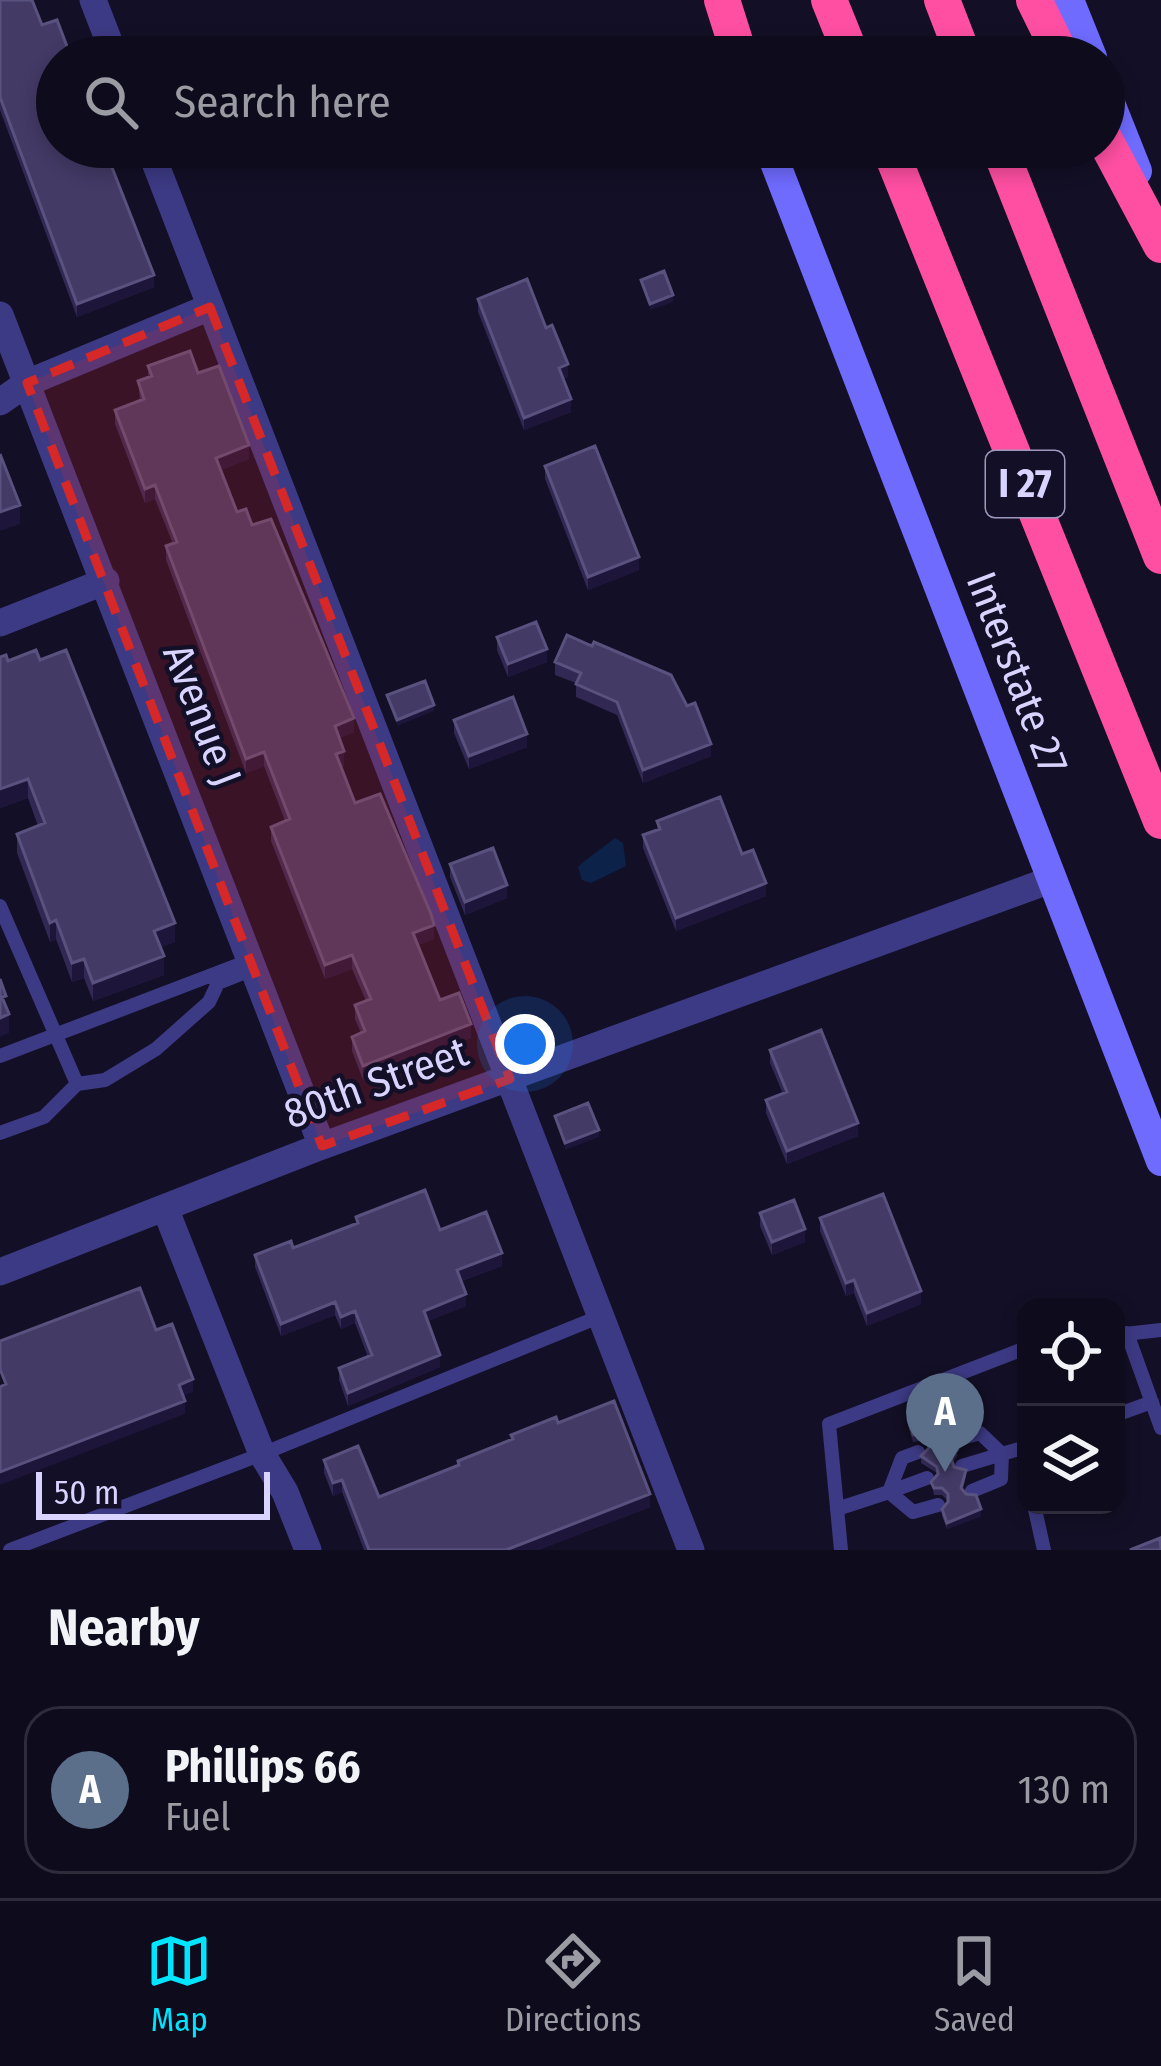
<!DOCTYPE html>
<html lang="en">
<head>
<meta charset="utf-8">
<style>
  :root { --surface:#0e0b1c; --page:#171425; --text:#f1f3f6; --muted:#9b9ba3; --line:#2e2b3b; --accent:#00e5ff }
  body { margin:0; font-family:"Fira Sans Condensed",sans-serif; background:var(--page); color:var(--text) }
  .controls { position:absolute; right:36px; bottom:36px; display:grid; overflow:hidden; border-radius:24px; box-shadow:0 6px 18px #0003 }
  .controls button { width:108px; height:108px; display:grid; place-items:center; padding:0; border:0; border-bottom:3px solid var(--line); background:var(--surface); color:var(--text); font:60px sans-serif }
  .scale { position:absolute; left:36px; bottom:30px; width:234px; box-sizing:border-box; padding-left:12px; border:6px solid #d9d4ff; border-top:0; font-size:33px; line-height:42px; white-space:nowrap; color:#d9d4ff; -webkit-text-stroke:9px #130f26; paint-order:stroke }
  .you { position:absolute; left:525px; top:1044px; width:42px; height:42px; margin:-30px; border:9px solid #fff; border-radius:50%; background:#1a73e8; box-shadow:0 0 0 18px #1a73e833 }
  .badge { display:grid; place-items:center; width:78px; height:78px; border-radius:50%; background:var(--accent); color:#fff; font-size:39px; font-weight:700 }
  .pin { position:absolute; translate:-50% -99px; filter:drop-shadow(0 3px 6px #0008) }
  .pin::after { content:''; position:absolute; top:63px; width:42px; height:36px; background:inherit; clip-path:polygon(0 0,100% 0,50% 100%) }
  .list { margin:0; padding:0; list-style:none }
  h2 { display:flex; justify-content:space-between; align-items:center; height:156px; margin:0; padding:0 48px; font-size:51px }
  h2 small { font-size:39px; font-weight:400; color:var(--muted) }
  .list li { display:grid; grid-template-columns:78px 1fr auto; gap:36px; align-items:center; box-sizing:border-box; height:168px; margin:0 24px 24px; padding:0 24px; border:3px solid var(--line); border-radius:36px }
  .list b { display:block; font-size:45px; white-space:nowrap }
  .list p { margin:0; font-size:39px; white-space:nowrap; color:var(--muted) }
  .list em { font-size:39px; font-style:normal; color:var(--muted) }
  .icon { flex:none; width:66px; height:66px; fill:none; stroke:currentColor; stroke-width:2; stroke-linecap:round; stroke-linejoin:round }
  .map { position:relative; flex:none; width:1161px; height:1550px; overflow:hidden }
  .search { position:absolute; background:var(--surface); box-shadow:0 6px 18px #0003; left:36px; right:36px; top:36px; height:132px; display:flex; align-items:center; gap:30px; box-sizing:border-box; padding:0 42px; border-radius:66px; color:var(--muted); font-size:45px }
  .sheet { height:348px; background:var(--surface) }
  nav { display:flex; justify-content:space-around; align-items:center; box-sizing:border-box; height:168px; border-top:3px solid var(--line); background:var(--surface); font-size:33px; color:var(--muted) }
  nav a { display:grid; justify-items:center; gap:6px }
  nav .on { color:var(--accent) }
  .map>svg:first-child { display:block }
</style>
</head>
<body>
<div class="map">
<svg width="1161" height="1550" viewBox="0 0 1161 1550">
  <rect width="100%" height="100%" fill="#130f26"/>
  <!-- water -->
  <path fill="#0c2248" d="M615 838 623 843 626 866 591 883 582 880 578 867C590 856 602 848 615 838Z"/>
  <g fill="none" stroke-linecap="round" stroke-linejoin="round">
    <!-- lane -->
    <path stroke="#3d3a85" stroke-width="14" d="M0 906 77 1084
      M0 1056 251 960
      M0 1133 44 1117 77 1084 105 1080 156 1049 209 1002 218 983 253 969
      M1127 1333 1161 1428
      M1116 1335 1161 1330
      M1116 1415 1152 1402
      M952 1441 980 1433 1002 1454 1026 1447
      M962 1466 1002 1454 1001 1479 972 1491
      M889 1492 913 1512 938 1505
      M889 1492 927 1478
      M1034 1505 1044 1550
      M837 1509 889 1492 902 1458 918 1452
      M10 1550 262 1454 601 1316
      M841 1550 829 1424 1026 1348"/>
    <!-- street -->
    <path stroke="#3d3a85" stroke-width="27" d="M93 0 115 57
      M149 147 691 1550
      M0 315 322 1146
      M0 402 27 383 210 307
      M0 623 106 581
      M165 1208 262 1454 285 1492 308 1550
      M0 1272 322 1146 1053 879"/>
    <!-- secondary -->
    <path stroke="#6f6bff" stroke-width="30" d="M1069 0 1092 57
      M1104 88 1137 171
      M769 147 1161 1161"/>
    <!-- highway -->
    <path stroke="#ff4fa3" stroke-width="36" d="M722 0 740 57
      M829 0 852 57
      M942 0 964 57
      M1034 0 1062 57
      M1104 138 1161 245
      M889 147 1161 821
      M999 147 1161 556"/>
  </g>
  <!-- wall -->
  <path fill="#312854" d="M0 0 154 287 77 317 0 110Z
    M478 299 546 328 568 377 563 379 571 412 524 430 478 312Z
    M148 366 198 373 249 459 221 470 237 512 252 525 354 732 339 738 344 765 341 767 355 803 434 939 418 945 440 1000 471 1038 363 1080 352 1051V1037L361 1033 355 1019V1005L366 1001 352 969 325 979 271 841V827L285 821 264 766 246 773 166 560V546L173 544 155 499 145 503 115 424V410L140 401 138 381 148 377Z
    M545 466 639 570 588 590 545 479Z
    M567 635 711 756 643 783 617 715 576 697V683L555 675V662Z
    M497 637 547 662 508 677 497 650Z
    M0 657 8 661 175 942 161 947 164 975 93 1001 84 978 72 982 56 939 50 942 17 853V834L38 826 28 798 0 808Z
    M454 720 527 747 469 769 454 733Z
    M657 821 742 854 766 896 676 931 643 848V835L657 830Z
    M450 864 507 898 465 915 450 877Z
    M770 1050 858 1136 787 1164 766 1113V1100L783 1094 770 1063Z
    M760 1213 805 1242 772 1255 760 1226Z
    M356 1217 440 1230 502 1266 461 1281 466 1306 428 1321 440 1367 348 1406 339 1380V1368L368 1357 355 1323 341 1329 335 1315 281 1336 255 1267V1255L293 1248 356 1223Z
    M820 1218 921 1304 867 1326 854 1293 846 1296 820 1231Z
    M558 1423 650 1507 538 1550H364L342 1492 333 1496 324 1473V1460L379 1497 458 1466V1461L511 1440V1435Z
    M909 1423 949 1430 942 1439 958 1455 952 1463 954 1467 966 1476 963 1489 981 1516 947 1529 942 1516V1509L948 1501 942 1495H934L931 1482 937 1473 921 1463V1456L928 1447 921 1441 913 1442 909 1429Z"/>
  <!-- shaded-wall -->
  <path fill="#1d163a" d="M154 275V287L77 317V304Z
    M673 295V302L650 310V304Z
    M568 364V377L559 380V368Z
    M571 399V412L524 430V418Z
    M249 445V459L216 472V458Z
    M155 485V499L145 503V489Z
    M20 505V524L0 531V512Z
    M639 557V570L588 590V577Z
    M547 649V662L508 677V664Z
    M434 705V711L397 726V720Z
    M354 718V732L335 740V726Z
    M527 734V747L469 769V756Z
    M711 744V756L643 783V770Z
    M344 751V765L336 768V754Z
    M264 752V766L246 773V759Z
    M28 779V798L0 808V789Z
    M766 883V896L676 931V918Z
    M507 885V898L465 915V902Z
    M56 920V939L50 942V923Z
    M175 923V942L154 950V931Z
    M434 925V939L413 947V933Z
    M352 955V969L325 979V965Z
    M164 956V975L93 1001V983Z
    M84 959V978L72 982V963Z
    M9 1014V1033L0 1037V1018Z
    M471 1024V1038L363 1080V1066Z
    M858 1123V1136L787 1164V1151Z
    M599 1130V1137L565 1150V1143Z
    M805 1229V1242L772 1255V1242Z
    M502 1253V1266L457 1282V1270Z
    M854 1280V1293L846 1296V1283Z
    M921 1291V1304L867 1326V1313Z
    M466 1294V1306L424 1323V1311Z
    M335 1302V1315L281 1336V1324Z
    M355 1311V1323L341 1329V1317Z
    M440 1355V1367L348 1406V1393Z
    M193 1379V1392L179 1398V1385Z
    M185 1401V1414L0 1485V1472Z
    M342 1480V1492L333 1496V1483Z
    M650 1494V1507L538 1550H506Z
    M981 1509V1516L947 1529V1523Z"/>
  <!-- building -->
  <path fill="#433a66" stroke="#5a527e" stroke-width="3" d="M0 0H32L42 25 57 20 71 57H57V147H104L154 275 77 304 0 97Z
    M664 271 673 295 650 304 641 280Z
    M527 279 546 328 552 325 568 364 559 368 571 399 524 418 478 299Z
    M190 351 198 373 219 366 249 445 216 458 237 512 246 509 252 525 271 519 354 718 335 726 344 751 336 754 355 803 380 794 431 914 434 925 413 933 440 1000 459 993 471 1024 363 1066 352 1037 365 1031 355 1005 371 999 352 955 325 965 271 827 290 819 264 752 246 759 166 546 177 542 155 485 145 489 115 410 144 399 138 381 152 376 148 366Z
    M595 446 639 557 588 577 545 466Z
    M0 454 20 505 0 512Z
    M536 622 547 649 508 664 497 637Z
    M567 635 592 646 594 642 671 675 687 706 695 703 711 744 643 770 617 702 576 684 581 673 555 662Z
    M36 650 40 660 66 650 175 923 154 931 164 956 93 983 84 959 72 963 56 920 50 923 17 834 45 823 28 779 0 789V657L6 655 8 661Z
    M425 681 434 705 397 720 387 695Z
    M513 697 527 734 469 756 454 720Z
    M720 797 742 854 753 850 766 883 676 918 643 835 660 829 657 821Z
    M493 848 507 885 465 902 450 864Z
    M0 979 6 996 2 997 9 1014 0 1018Z
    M821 1030 858 1123 787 1151 766 1100 787 1092 770 1050Z
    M588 1103 599 1130 565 1143 555 1116Z
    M425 1190 440 1230 486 1212 502 1253 457 1270 466 1294 424 1311 440 1355 348 1393 339 1368 372 1355 355 1311 341 1317 335 1302 281 1324 255 1255 291 1241 293 1248 358 1223 356 1217Z
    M883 1194 921 1291 867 1313 854 1280 846 1283 820 1218Z
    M794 1200 805 1229 772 1242 760 1213Z
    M140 1288 156 1330 172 1324 193 1379 179 1385 185 1401 0 1472V1387L6 1384 0 1369V1341Z
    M614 1401 650 1494 506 1550H369L342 1480 333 1483 324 1460 358 1446 379 1497 459 1465 458 1461 513 1439 511 1435 556 1417 558 1423Z
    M943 1410 949 1424 942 1431V1439L948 1445H957L958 1449 951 1458 954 1467 966 1470 961 1488 966 1494 976 1495 981 1509 947 1523 942 1509 948 1502V1494L942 1488H934L931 1482 938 1474 937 1467 921 1456 929 1448 928 1440 921 1435H913L909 1423Z
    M1160 1538 1161 1550H1130Z"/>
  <!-- marked area -->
  <path fill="#d62828" fill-opacity="0.2" stroke="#d62828" stroke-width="9" stroke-dasharray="24 15" stroke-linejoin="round" d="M210 307 510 1079 322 1146 27 383Z"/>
  <g text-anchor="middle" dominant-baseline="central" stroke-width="9" stroke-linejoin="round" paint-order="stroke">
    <!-- shield labels -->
    <rect fill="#130f26" stroke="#9e99be" stroke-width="3" x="986" y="451" width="78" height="66" rx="9"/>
    <g font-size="39" font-weight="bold" fill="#d9d4ff">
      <text x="1025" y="484">I 27</text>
    </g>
    <!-- street labels -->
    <g font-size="42" fill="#d9d4ff" stroke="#130f26">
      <text transform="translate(1017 673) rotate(69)">Interstate 27</text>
      <text transform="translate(202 715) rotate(69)">Avenue J</text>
      <text transform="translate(376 1083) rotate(-20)">80th Street</text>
    </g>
  </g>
</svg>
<div class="controls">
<button><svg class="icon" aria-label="locate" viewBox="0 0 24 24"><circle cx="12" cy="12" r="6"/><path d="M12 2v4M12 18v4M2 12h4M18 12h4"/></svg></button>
<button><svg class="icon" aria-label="layers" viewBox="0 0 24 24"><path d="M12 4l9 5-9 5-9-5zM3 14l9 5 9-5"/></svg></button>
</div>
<div class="scale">50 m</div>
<div class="you"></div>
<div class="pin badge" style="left:945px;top:1472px;background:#5c6f8a">A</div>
<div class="search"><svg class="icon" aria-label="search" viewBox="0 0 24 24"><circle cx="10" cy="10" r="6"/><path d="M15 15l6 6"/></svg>Search here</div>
</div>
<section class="sheet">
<h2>Nearby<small></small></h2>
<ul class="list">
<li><span class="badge" style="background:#5c6f8a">A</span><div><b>Phillips 66</b><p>Fuel</p></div><em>130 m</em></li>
</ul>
</section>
<nav>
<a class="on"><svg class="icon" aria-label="map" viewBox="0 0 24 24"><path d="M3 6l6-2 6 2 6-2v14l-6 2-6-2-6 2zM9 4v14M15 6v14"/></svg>Map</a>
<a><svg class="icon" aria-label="directions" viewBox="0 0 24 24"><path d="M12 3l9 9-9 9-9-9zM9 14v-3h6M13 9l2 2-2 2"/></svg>Directions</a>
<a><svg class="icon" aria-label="saved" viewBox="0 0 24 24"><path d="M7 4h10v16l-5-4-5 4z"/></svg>Saved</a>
</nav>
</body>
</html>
